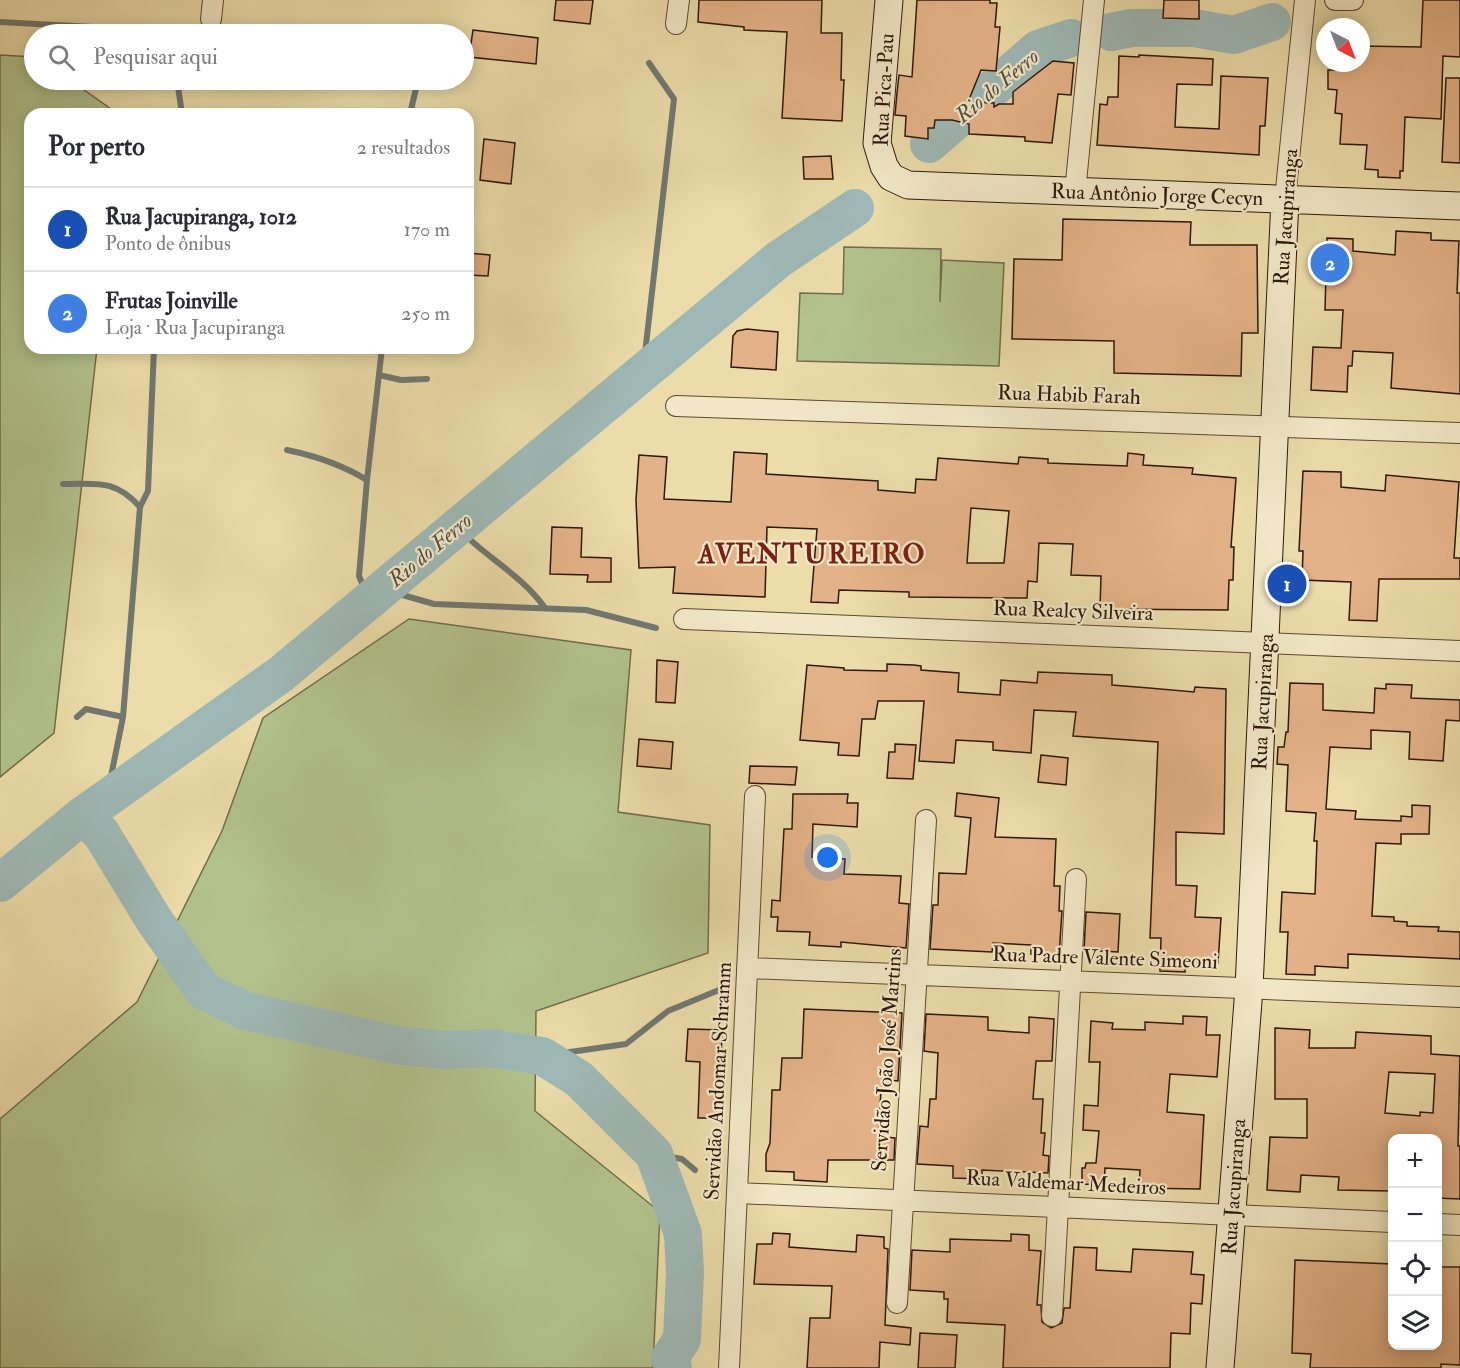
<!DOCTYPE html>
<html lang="pt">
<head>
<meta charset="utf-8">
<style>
  :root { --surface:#fff; --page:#f2f2f3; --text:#2b2b33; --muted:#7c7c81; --line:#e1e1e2; --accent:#db2777 }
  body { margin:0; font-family:"IM FELL Double Pica",serif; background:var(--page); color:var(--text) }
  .controls { position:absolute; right:18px; bottom:18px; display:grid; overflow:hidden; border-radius:12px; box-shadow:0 3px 15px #0003 }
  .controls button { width:54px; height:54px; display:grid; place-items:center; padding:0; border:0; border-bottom:2px solid var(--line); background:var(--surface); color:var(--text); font:30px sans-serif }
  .compass { position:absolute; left:1316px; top:18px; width:54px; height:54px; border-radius:50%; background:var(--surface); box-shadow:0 3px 15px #0003; rotate:138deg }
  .you { position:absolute; left:828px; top:858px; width:21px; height:21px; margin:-15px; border:4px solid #fff; border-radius:50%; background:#1a73e8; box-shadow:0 0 0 9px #1a73e833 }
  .badge { display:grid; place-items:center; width:39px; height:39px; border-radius:50%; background:var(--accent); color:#fff; font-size:20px; font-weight:700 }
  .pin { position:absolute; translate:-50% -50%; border:3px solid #fff; box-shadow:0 2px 6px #0006 }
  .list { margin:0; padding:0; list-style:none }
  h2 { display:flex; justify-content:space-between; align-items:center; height:78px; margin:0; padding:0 24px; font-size:26px }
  h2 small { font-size:20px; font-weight:400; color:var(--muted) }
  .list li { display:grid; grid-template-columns:39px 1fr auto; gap:18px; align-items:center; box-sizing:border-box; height:84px; padding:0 24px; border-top:2px solid var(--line) }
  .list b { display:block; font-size:22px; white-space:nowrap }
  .list p { margin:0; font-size:20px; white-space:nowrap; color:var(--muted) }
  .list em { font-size:20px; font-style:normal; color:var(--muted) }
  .icon { flex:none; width:33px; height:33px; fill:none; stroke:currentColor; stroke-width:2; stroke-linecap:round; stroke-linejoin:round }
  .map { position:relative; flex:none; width:1460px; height:1368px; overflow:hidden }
  .search { position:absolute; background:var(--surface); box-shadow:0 3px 15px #0003; left:24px; top:24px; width:450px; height:66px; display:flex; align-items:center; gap:15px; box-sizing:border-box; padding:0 21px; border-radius:33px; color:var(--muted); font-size:22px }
  .panel { position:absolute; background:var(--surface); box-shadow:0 3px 15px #0003; left:24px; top:108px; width:450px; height:246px; border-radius:18px }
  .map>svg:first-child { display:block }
</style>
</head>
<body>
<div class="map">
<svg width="1460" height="1368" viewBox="0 0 1460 1368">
  <rect width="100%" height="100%" fill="#ebdca9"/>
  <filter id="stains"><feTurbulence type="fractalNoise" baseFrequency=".00333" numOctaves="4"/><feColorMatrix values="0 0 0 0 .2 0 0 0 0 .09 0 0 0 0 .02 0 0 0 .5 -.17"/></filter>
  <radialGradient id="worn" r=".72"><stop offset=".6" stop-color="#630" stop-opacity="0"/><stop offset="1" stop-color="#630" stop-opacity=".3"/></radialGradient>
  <!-- green -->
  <path fill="#b2c28c" stroke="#706d4c" stroke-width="1.5" d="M0 55 34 57V80H70L118 114H30V348H97L54 733 0 777Z
    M844 247 941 249 940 302 942 260 1004 263 999 366 797 361 800 293 843 294Z
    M409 619 631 650 618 812 710 825 708 953 536 1011 535 1111 660 1212 653 1368H0V1119L137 1002 222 831 263 718Z"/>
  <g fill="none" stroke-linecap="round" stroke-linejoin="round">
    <!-- stream -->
    <path stroke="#717871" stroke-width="6" d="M0 22 111 28 126 34
      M177 80 182 114
      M410 114 418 80
      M643 371 674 99 649 63
      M379 375 401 380 427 379
      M287 450C316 456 341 464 367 480
      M63 484C97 484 115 479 140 507
      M458 528C485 557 522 575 545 608
      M385 590 434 604 586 610 656 628
      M370 602 359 576 367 480 382 348
      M77 717 86 709 123 717
      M106 801 123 717 140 507 148 491 154 348
      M542 1056 626 1044 668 1011 719 990
      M654 1154 682 1159 695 1170"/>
    <!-- river -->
    <path stroke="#9eb8b5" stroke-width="38" d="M1111 32 1131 28H1194L1234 35 1272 22
      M929 144 1038 49 1071 38
      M82 816 101 833 154 920 204 991 246 1011 397 1045 444 1050 491 1048 542 1056 579 1079 654 1154 683 1234 685 1273 682 1339 670 1358 673 1368
      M0 883 82 816 281 674 779 259 855 208"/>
  </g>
  <!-- building -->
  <path fill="#e4b288" stroke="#2e180c" stroke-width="1.5" fill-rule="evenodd" d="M556 0H593L590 24 554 20Z
    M699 0H822L821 33H842L841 80H844L842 121 782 118 787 32 744 30V27L698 22Z
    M917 0H990V3H997L995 27H1000L996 71 981 70 968 102 994 103V107L999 104H1013V92L1053 61 1074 63 1071 95 1058 94 1052 143 1025 141V137L969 134V124L952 120H935L934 128H928V139L905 136 906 116 895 115 897 93 899 75 912 77Z
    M1164 0H1199V19L1163 18Z
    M1423 0H1460V57L1443 56 1441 119 1405 117 1403 171H1400V178L1378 177V170L1365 169 1367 145 1340 144 1342 114 1335 113 1337 90 1328 89V70H1341L1342 63H1361V46L1421 47Z
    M473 30 538 38 536 64 469 57Z
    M1139 55 1213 59 1212 85 1177 84 1175 127 1219 129 1221 76 1268 78 1265 126H1260L1259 155 1097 145 1100 104 1107 105 1108 97H1118L1119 56 1139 57Z
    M1446 78H1460V163L1442 162Z
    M484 139 515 143 511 184 480 180Z
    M831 156 833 179H804L803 157Z
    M1063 219 1191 222 1190 245H1257L1258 333H1242L1241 376 1114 373V341L1012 339 1014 259 1062 260Z
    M1396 231 1431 233V240L1459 241 1457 293H1460V394L1391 388 1393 353 1353 351 1352 366H1348L1347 392 1311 390 1313 347 1341 348 1343 310H1325L1327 238 1353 239V251L1395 255Z
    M468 253 490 255 488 276 468 275Z
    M747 329 778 332 776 370 731 367 733 336 737 331Z
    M734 452 767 454 766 474 878 481V490L915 493 916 479 936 480 938 458 1018 464 1019 457 1048 459V463L1127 466 1128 453 1144 455 1143 465 1193 468 1192 474 1236 478 1231 547H1234L1233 580H1229L1228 610 1100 609 1101 576 1071 575 1073 544 1039 543 1037 582 1028 581 1027 598 909 597V592L839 590 838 603 811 602 817 529 767 527 765 597 673 593 675 567 639 568 636 500 639 455 667 457 664 499 731 502ZM971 508 1009 511 1004 563H967Z
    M1303 471 1341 472V487L1385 491 1386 475 1459 482 1454 558H1460V579H1379L1377 621 1349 620 1351 582 1302 580 1303 551H1299Z
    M552 527 582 528 581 557 611 558V582H587L588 575 550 574Z
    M657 660 678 662 675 703 656 702Z
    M887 664 914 665 921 666V670L959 673 958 692 1000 695 1001 680 1037 683 1038 672 1112 675V685L1149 688 1194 692 1195 687 1226 689 1224 834 1176 832V885L1197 886 1195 917 1221 918 1218 963 1186 961 1185 972 1160 971 1161 938H1150L1158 742 1073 736 1076 712 1034 710 1031 753 993 750V742L956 740 954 763 919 761 924 701H878L875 719H862L859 756 838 755 839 743 800 740 807 665 844 668V670L887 671Z
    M1290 683 1323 684V710L1374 713 1375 688 1386 689V684L1412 685 1411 698 1460 700V721L1446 720 1443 761 1409 759 1410 732 1371 730V749L1330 747 1326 809 1356 811 1355 819 1401 821V816L1412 817V805L1430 806 1429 834H1401V844L1376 843 1372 916 1394 917V921L1407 922V926L1439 927 1438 931 1460 932V959L1348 954V968L1315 966V975L1286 974 1288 932H1280L1282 892 1315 894 1317 841H1314L1316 813 1286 811 1288 765 1277 764 1278 747H1284L1286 732H1288Z
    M639 739 673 742 671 769 637 766Z
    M895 744 916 745 913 779 887 778 889 752H895Z
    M1041 755 1068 758 1066 785 1038 782Z
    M750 766 797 767 795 785 749 783Z
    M957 793 999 798 995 837 1056 839 1054 886H1060L1059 911H1062L1059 956 1031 954V945L993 943 992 952 930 949 933 905H938L939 873 966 874 971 818 955 816Z
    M793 794H848L847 803H858L857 827 813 824 812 857 845 859 844 874 901 876 899 903 909 904 906 948 841 942V947L809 945 810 932 777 931 778 917H771L772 900 780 901 784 829H792Z
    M1086 912 1120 914 1118 952 1084 950Z
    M804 1009 902 1013 898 1081 889 1080 888 1090H881L879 1126H884V1137L895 1138 894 1160H828L827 1182 794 1180V1172L766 1171V1154L770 1143 772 1090H780L782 1058H802Z
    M926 1014 988 1017V1030L1029 1033V1017L1054 1019 1052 1061H1036L1033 1099H1043L1041 1133H1045L1043 1155 1049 1156 1048 1173 982 1170V1179L953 1178V1166L917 1164 920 1126 928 1127 930 1099H936L938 1053 924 1051Z
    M1183 1016 1207 1017 1206 1035H1220L1217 1077 1170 1074 1167 1112 1204 1115 1200 1189 1139 1188 1140 1170 1105 1168 1104 1185 1082 1184V1168H1085L1086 1163H1096L1099 1131 1083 1130 1084 1105 1098 1106 1100 1062H1089L1091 1021 1113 1023 1112 1029 1145 1030V1022L1183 1024Z
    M1275 1028 1310 1030 1309 1048H1355L1356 1032 1431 1036V1054L1460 1056 1458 1146H1460V1199L1437 1198V1138H1392V1191L1338 1190 1339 1177 1301 1175 1300 1192 1267 1190 1270 1137 1307 1138V1099H1275ZM1389 1072 1435 1074 1433 1113 1420 1112V1116L1385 1113Z
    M688 1029 722 1030 721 1062H717L716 1118H698L700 1062 686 1061Z
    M773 1233 790 1234 789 1247 856 1252 857 1235 884 1237V1248L888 1249 885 1325 911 1328 910 1345 880 1342 879 1368H807L810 1318H830L832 1286 754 1284 757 1244H772Z
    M1011 1234 1029 1235V1250L1041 1251 1037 1305H1041L1042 1322 1051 1328 1062 1323 1064 1308H1070L1074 1247 1097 1248 1096 1270 1131 1272 1133 1249 1193 1252 1191 1274 1204 1275 1202 1304 1191 1303 1190 1334 1171 1333 1170 1368H1003L1005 1325 947 1322 948 1299H944V1292L910 1290 912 1250 950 1252V1239L1011 1241Z
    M1295 1260 1392 1264V1346H1437V1267H1460V1365L1441 1364V1368H1310L1311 1354 1292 1353Z
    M920 1333 957 1335 955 1368H918Z"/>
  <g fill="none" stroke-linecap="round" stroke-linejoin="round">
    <defs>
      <path id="street" d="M1335 0H1353
        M211 19 213 0
        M676 24 679 0
        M1075 192 1094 0
        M1285 199 1305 0
        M676 406 1460 433
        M684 619 1460 651
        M747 968 1460 997
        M737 1193 1392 1222
        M1438 1224 1460 1225
        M897 1303 926 820
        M1052 1316 1076 879
        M729 1368 755 796"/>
      <path id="secondary" d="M889 0 877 143 884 166 891 177 908 185 1460 206
        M1220 1368 1249 988 1285 199"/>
    </defs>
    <!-- street casing -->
    <use href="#street" stroke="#5d4933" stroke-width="22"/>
    <!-- secondary casing -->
    <use href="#secondary" stroke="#2e180c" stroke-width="29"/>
    <!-- street -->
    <use href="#street" stroke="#f2e8c7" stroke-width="20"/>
    <!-- secondary -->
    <use href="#secondary" stroke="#f2e8c7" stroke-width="27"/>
  </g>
  <g text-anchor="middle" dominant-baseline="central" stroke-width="4.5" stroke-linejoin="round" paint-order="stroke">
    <!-- street labels -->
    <g font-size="21" fill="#2e180c" stroke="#f2e8c7">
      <text transform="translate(884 90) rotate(-87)">Rua Pica-Pau</text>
      <text transform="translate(1157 195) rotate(2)">Rua Antônio Jorge Cecyn</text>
      <text transform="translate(1286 217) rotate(-86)">Rua Jacupiranga</text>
      <text transform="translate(1069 395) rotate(2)">Rua Habib Farah</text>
      <text transform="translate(1073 611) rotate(2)">Rua Realcy Silveira</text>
      <text transform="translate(1263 702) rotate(-87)">Rua Jacupiranga</text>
      <text transform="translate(1105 958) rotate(2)">Rua Padre Valente Simeoni</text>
      <text transform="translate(887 1060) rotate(-86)">Servidão João José Martins</text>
      <text transform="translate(718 1081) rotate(-87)">Servidão Andomar Schramm</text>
      <text transform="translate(1066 1183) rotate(3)">Rua Valdemar Medeiros</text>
      <text transform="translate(1234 1187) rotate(-86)">Rua Jacupiranga</text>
    </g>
    <!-- water labels -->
    <g font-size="22" font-style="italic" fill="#555047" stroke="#f2e8c7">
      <text transform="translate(997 86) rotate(-40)">Rio do Ferro</text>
      <text transform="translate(430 550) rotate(-40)">Rio do Ferro</text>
    </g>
    <!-- district labels -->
    <g font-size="27" font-weight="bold" letter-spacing="1.5" fill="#7a1f14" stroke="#f2e8c7">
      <text x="812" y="554">AVENTUREIRO</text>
    </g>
  </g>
  <rect width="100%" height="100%" filter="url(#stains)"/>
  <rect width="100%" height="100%" fill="url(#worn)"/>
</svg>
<div class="controls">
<button>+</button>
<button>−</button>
<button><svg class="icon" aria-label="locate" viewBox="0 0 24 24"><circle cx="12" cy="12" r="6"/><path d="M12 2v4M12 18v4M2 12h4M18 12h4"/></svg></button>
<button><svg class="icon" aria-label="layers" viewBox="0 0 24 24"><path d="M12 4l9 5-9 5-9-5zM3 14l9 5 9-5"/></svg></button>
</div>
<svg class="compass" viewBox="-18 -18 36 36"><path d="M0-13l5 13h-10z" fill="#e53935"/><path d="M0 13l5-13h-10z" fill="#7c7c81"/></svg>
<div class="you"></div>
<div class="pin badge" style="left:1287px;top:584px;background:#1a4fb4">1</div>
<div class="pin badge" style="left:1330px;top:263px;background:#3f7fe0">2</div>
<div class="search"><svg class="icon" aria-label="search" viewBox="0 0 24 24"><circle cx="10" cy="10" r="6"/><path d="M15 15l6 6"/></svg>Pesquisar aqui</div>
<section class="panel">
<h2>Por perto<small>2 resultados</small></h2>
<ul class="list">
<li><span class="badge" style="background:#1a4fb4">1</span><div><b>Rua Jacupiranga, 1012</b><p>Ponto de ônibus</p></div><em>170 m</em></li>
<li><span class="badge" style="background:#3f7fe0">2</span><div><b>Frutas Joinville</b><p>Loja · Rua Jacupiranga</p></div><em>250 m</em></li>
</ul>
</section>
</div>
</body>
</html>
